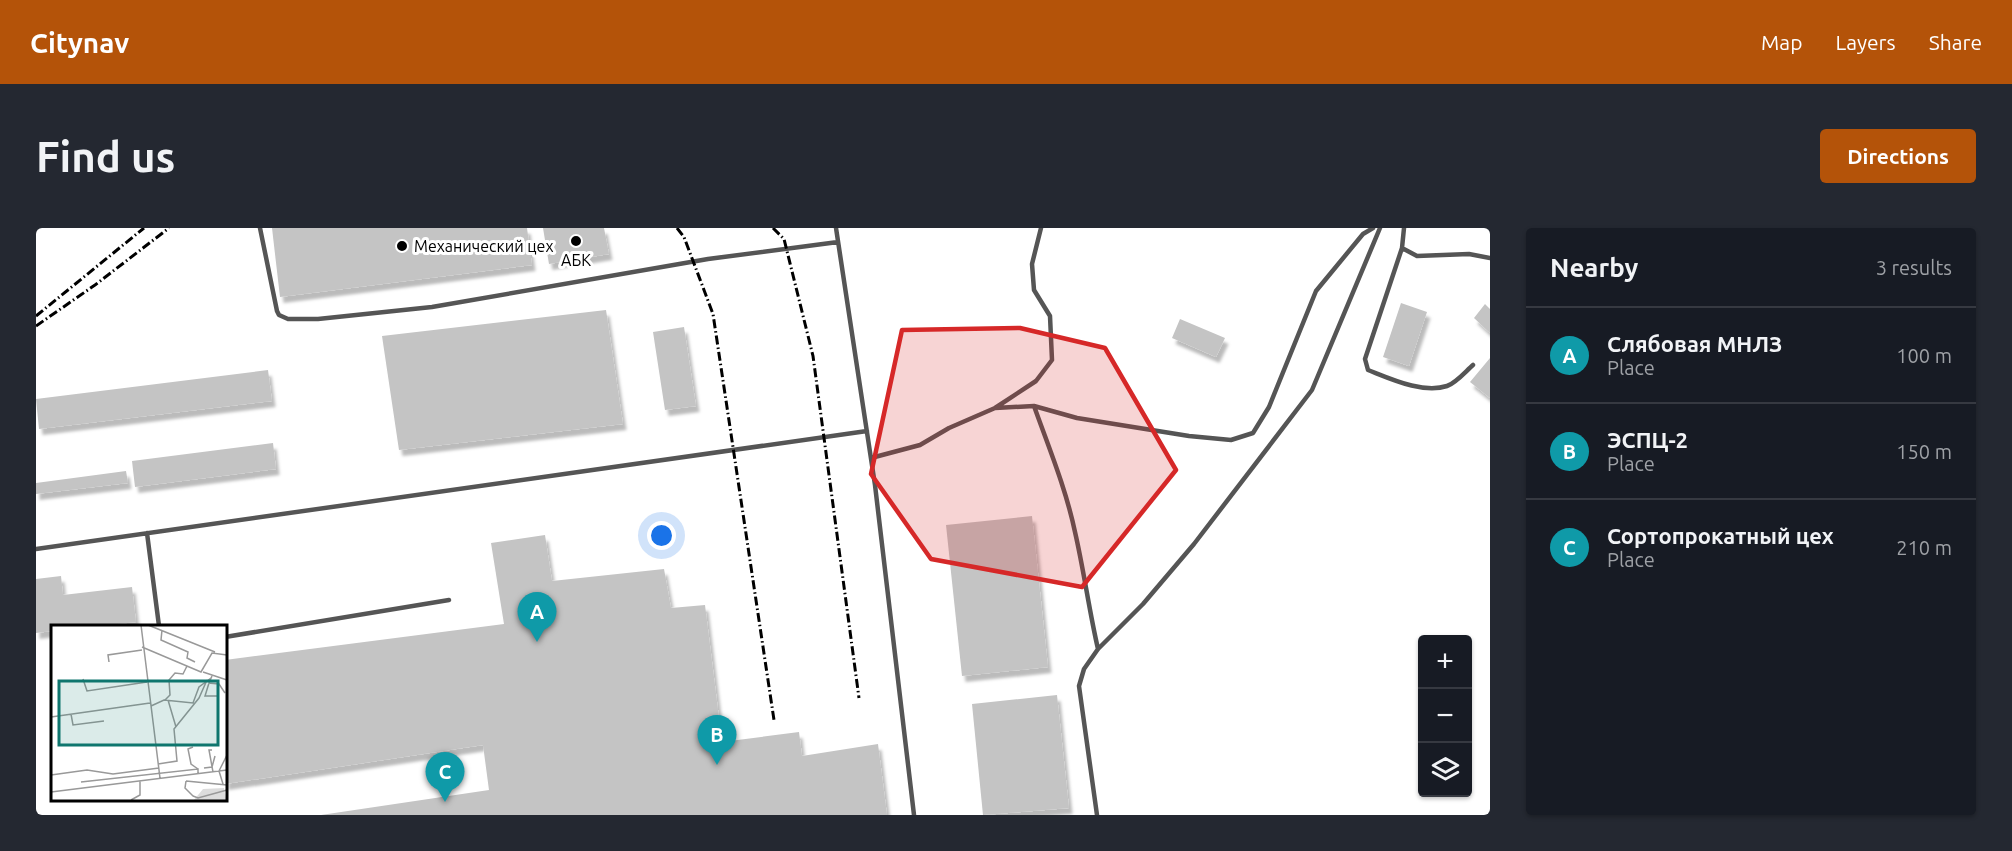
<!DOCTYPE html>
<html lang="en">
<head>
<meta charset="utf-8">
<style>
  :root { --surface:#171b24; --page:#242831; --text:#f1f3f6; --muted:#9ea1a6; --line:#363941; --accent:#b45309 }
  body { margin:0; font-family:Ubuntu,sans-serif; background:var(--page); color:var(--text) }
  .controls { position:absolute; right:18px; bottom:18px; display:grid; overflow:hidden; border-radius:6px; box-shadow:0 2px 4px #0004 }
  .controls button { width:54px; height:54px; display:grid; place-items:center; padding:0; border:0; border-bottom:2px solid var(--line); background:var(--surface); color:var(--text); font:30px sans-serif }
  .you { position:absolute; left:626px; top:308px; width:21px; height:21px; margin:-15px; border:4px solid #fff; border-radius:50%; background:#1a73e8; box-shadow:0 0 0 9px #1a73e833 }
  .badge { display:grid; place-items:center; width:39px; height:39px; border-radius:50%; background:var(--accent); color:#fff; font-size:20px; font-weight:700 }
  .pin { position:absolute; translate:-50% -50px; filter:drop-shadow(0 2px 3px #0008) }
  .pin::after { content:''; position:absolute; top:32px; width:21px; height:18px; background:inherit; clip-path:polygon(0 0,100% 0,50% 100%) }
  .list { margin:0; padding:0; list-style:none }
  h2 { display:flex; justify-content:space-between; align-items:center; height:78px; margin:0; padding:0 24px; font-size:26px }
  h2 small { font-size:20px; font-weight:400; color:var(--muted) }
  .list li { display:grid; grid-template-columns:39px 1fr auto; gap:18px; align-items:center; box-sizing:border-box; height:96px; padding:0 24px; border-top:2px solid var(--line) }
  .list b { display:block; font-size:22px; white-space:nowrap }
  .list p { margin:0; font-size:20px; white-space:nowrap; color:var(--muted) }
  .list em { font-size:20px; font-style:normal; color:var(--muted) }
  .icon { flex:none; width:33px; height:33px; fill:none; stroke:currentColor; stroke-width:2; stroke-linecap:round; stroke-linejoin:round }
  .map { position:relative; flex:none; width:1454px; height:587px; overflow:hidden; border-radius:6px }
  header { display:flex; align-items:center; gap:36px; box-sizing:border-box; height:84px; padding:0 30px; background:var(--accent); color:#fff }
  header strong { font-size:28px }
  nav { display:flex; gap:33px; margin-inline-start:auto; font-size:21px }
  .intro { display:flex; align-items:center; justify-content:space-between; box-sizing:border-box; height:144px; padding:0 36px }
  h1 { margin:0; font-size:42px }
  .button { padding:15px 27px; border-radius:6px; background:var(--accent); color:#fff; font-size:21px; font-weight:700 }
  main { display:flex; gap:36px; padding:0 36px }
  aside { flex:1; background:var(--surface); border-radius:6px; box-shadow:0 2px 4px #0004 }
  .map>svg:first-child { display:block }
</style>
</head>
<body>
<header>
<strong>Citynav</strong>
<nav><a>Map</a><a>Layers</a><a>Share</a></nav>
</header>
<div class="intro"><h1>Find us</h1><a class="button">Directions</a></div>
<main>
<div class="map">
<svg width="1454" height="587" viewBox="0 0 1454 587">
  <defs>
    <filter id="shadow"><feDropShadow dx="3.5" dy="6" stdDeviation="1.5" flood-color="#0004"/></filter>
  </defs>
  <rect width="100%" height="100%" fill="#fff"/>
  <!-- building -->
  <path fill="#c4c4c4" filter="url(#shadow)" d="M236 0H491L496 37 244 69Z
    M507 0H568L573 26 513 36Z
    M1365 75 1391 84 1373 138 1347 129Z
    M1449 76 1454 81V105L1438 90Z
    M570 82 587 196 363 222 346 108Z
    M1144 91 1189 110 1180 129 1136 110Z
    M648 99 660 178 629 182 617 104Z
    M1454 130V170L1434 154Z
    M232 142 236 173 3 201 0 171Z
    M237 215 240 241 99 259 96 233Z
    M90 243 92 255 0 266V255Z
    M996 288 1012 439 926 448 910 297Z
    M509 307 516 353 628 341 635 380 669 377 686 514 763 504 766 528 842 516 851 587H285L453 562 447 517 189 556V432L468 396 455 315Z
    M25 348 27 367 96 359 100 394 63 398H16V403L0 405V351Z
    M1021 467 1033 580 947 587 936 476Z"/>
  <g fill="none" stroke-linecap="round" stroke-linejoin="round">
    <!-- service -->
    <path stroke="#555" stroke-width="4.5" d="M224 0 241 83 243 87 252 91H282L396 79 672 31 802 14
      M800 0 839 257 878 587
      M1368 0 1366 20 1381 28 1433 26 1454 30
      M1366 20 1329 131 1332 142C1355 151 1387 166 1411 158 1420 155 1430 143 1437 137
      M998 178C1013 220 1030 261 1039 304 1048 343 1053 382 1062 421
      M959 180 1000 153 1016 132 1014 88 998 62 996 36 1005 0
      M835 230 884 217 913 200 959 180 998 178 1041 190 1153 208 1195 212 1217 205 1233 179 1280 63 1327 6 1337 0
      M111 305 123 398
      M0 321 831 203
      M189 409 413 372
      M1061 587 1043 458 1048 441 1062 421 1107 376 1158 316 1276 162 1344 0"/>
    <!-- rail -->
    <path stroke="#000" stroke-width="3" stroke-dasharray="9 3 1.5 3" stroke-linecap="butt" d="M641 0 648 9 677 86 738 492
      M737 0 748 11 777 128 823 470
      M0 88 108 0
      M0 98 59 57 133 0"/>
  </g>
  <!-- marked area -->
  <path fill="#d62828" fill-opacity="0.2" stroke="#d62828" stroke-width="4.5" stroke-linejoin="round" d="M984 100 1069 120 1140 242 1046 359 895 331 835 246 866 102Z"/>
  <!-- markers -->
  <g fill="#000" stroke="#fff" stroke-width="2">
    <circle cx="540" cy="13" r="6"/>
    <circle cx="366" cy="18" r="6"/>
  </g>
  <g text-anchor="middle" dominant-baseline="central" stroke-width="6" stroke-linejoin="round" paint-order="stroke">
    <!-- poi labels -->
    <g font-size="16" fill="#000" stroke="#fff" text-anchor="start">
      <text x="378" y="18">Механический цех</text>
      <text x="540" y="32" text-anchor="middle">АБК</text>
    </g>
  </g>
  <!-- overview -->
  <g transform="translate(15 397)">
    <rect width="176" height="176" fill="#fff"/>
    <path d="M173 163 175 175H143L152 164Z" fill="#dcdcdc"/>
    <path fill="none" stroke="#999" stroke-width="1.5" d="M90 0 109 153M97 0 164 27M111 5 110 15 137 27 136 33 144 37M91 22 150 47 161 28 176 30M58 37 57 30 91 25M152 47 176 55M161 51 158 58 168 59 174 68M32 54 36 66 96 57M158 58 154 71H166M114 75 119 70 118 55 124 48 132 49 136 41M117 75 125 102M100 81 113 75 142 78 148 62 160 53M20 89 22 100 53 96M0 92 99 78M142 122 137 124 140 139 147 144M161 125H158L162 147M107 139 126 136 123 104 148 73 156 55M153 143 161 142 164 131M0 150 36 145 62 149 108 143M135 156 176 160M135 156 134 163 142 171M30 157 147 144V149M172 159 168 146 176 130M0 167 176 145M142 171 147 173 176 165M80 175 89 170V156"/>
    <path fill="#0f766e" fill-opacity="0.15" stroke="#0f766e" stroke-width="3" d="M8 56H167V120H8Z"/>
    <rect width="176" height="176" fill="none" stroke="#000" stroke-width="3"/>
  </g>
</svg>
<div class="controls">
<button>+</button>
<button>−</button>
<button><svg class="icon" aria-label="layers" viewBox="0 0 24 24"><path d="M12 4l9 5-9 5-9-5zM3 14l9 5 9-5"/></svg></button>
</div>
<div class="you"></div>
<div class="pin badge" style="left:501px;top:414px;background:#0f9aa8">A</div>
<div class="pin badge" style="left:681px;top:537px;background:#0f9aa8">B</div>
<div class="pin badge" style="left:409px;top:574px;background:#0f9aa8">C</div>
</div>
<aside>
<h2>Nearby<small>3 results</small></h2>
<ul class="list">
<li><span class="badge" style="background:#0f9aa8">A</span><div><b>Слябовая МНЛЗ</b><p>Place</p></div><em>100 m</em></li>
<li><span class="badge" style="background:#0f9aa8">B</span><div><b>ЭСПЦ-2</b><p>Place</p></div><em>150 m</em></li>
<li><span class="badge" style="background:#0f9aa8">C</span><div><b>Сортопрокатный цех</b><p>Place</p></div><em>210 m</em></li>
</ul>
</aside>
</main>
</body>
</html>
